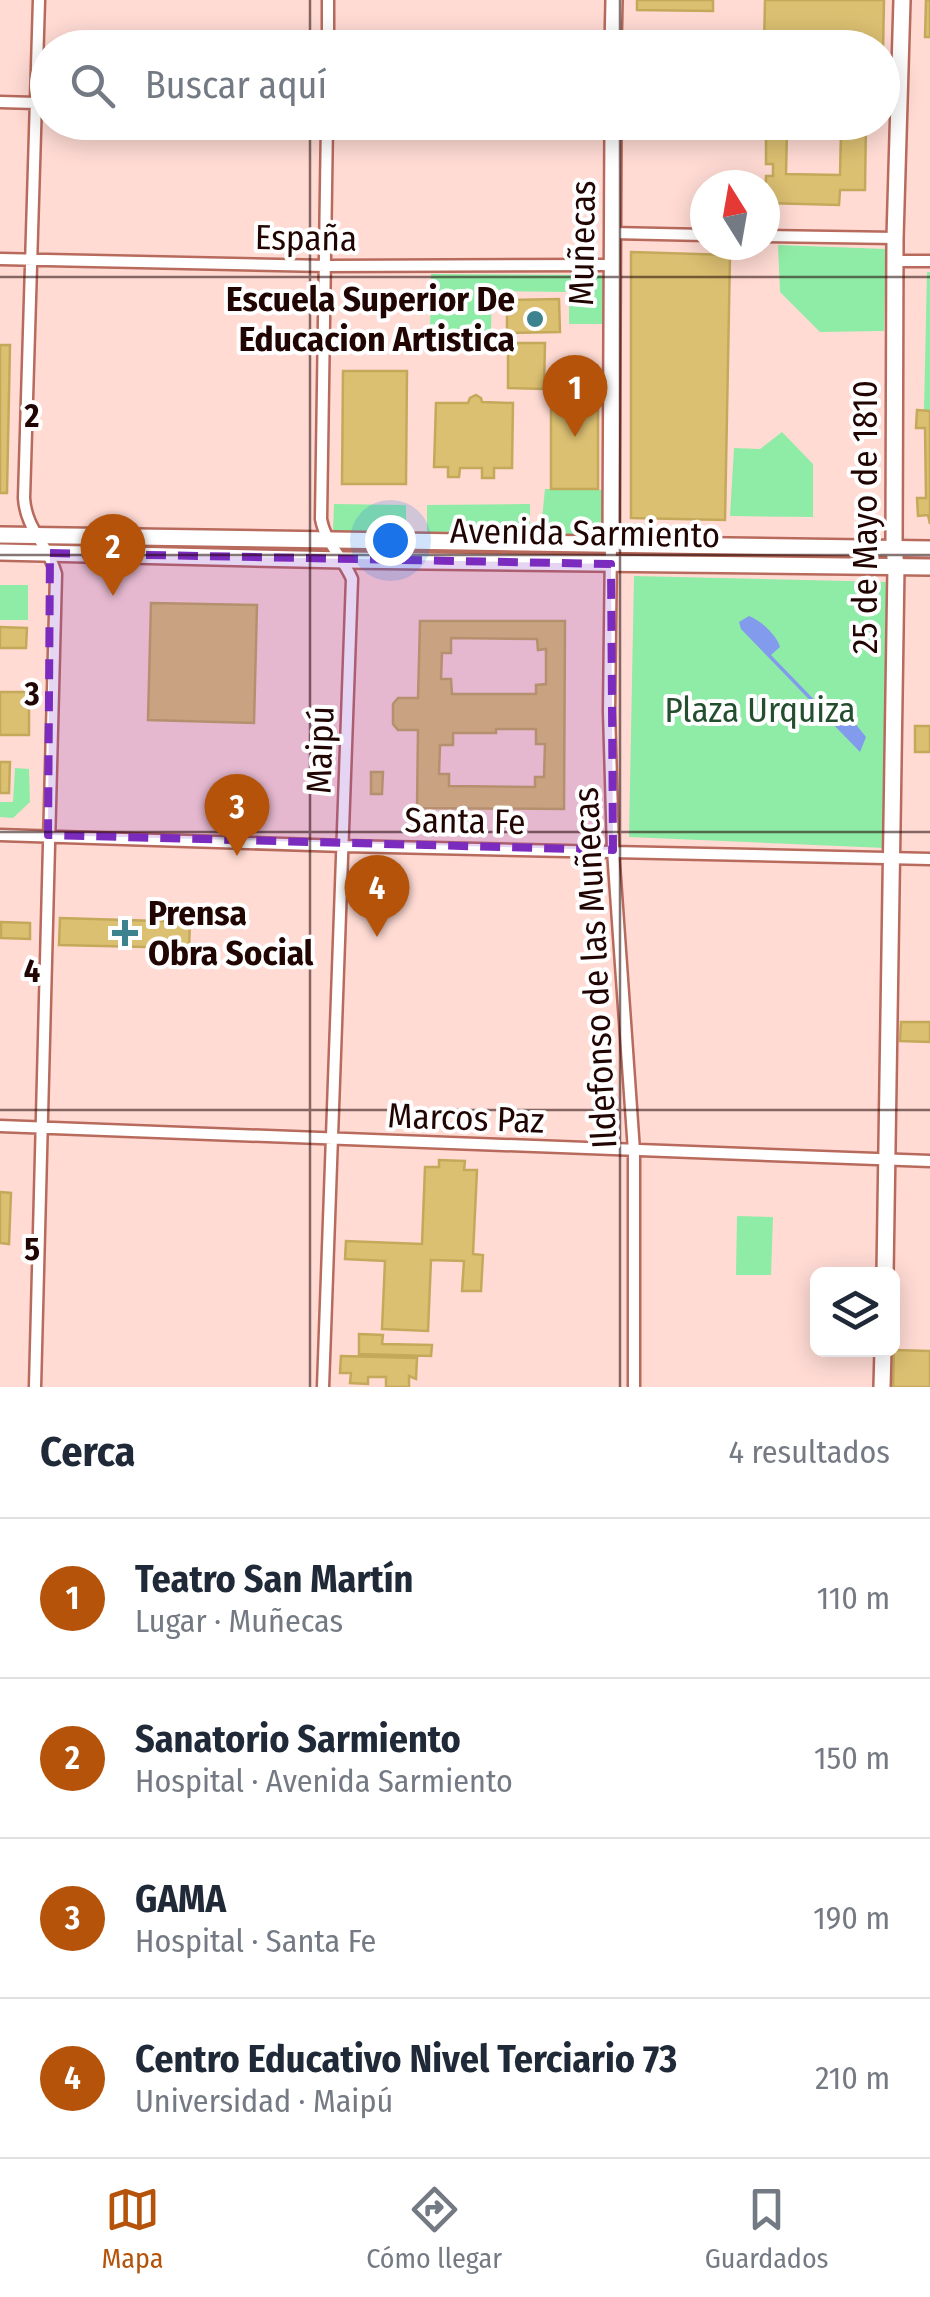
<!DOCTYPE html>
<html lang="es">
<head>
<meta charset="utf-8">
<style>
  :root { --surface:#fff; --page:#f2f2f3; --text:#1f2937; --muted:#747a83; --line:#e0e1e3; --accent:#b45309 }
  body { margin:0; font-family:"Fira Sans Condensed",sans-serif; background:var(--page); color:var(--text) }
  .controls { position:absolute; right:30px; bottom:30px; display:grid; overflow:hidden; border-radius:15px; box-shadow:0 5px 25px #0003 }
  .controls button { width:90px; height:90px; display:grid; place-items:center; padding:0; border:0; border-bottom:2px solid var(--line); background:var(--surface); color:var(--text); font:50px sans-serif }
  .compass { position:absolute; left:690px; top:170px; width:90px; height:90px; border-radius:50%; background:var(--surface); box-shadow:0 5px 25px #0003; rotate:349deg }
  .you { position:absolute; left:390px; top:540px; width:35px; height:35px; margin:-25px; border:8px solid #fff; border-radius:50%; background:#1a73e8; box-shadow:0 0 0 15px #1a73e833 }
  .badge { display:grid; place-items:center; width:65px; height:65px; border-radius:50%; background:var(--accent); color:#fff; font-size:32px; font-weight:700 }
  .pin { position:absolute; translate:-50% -82px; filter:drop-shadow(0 2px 5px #0008) }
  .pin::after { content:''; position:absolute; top:52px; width:35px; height:30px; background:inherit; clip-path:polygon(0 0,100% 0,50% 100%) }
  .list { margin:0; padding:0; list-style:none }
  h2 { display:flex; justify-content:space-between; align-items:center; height:130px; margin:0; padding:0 40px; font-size:42px }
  h2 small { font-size:32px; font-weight:400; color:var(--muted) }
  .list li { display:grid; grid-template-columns:65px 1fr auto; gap:30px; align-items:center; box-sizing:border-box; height:160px; padding:0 40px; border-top:2px solid var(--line) }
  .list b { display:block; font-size:38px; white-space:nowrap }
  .list p { margin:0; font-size:32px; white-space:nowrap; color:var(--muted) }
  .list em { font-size:32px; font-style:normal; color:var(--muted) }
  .icon { flex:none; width:55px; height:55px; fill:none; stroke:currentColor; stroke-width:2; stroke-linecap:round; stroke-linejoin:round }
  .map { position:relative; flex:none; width:930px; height:1387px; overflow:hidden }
  .search { position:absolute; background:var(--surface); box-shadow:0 5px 25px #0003; left:30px; right:30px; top:30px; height:110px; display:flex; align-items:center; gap:25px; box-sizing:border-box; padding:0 35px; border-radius:55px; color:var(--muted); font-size:38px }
  .sheet { height:770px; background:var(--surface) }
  nav { display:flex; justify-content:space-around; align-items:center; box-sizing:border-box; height:140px; border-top:2px solid var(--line); background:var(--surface); font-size:28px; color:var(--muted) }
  nav a { display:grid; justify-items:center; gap:5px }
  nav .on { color:var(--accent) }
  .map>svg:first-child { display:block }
</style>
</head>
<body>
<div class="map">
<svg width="930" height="1387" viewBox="0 0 930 1387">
  <rect width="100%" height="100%" fill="#ffdbd4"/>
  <!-- green -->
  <path fill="#8feca6" d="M778 245 886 249 884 331 820 332 780 292Z
    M927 272H930V524L928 515 918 516 917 498 926 497 925 429 916 428 917 410H924Z
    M431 274 605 275V324H569V292L492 291 491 331H430Z
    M782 432 813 464V517L730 516 734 448 760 449Z
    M545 489 604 490 611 545 540 539Z
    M334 504 406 505V533L333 532Z
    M530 504V531L427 532V505Z
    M634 576 892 582 885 848 629 837Z
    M0 585H28V620H0Z
    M15 768 29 769 30 802 13 818 0 817V802H13Z
    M737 1216 773 1217 771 1275H736Z"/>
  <!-- water -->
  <path fill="#839bed" d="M749 616C760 620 777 635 780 647L771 655 827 713 846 712 866 737 860 752 741 629 739 622Z"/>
  <!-- building -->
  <path fill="#dcc072" stroke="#c4a95b" stroke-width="2.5" fill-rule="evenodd" d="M637 0H713V11L637 10Z
    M765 0H884L883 51 882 48H764Z
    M926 0H930V37H925Z
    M739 122H866L865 190H840L839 205 765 203 766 176H773V164H766V132H739ZM787 131 841 132 840 175 786 174Z
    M631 252 730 255 725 520 631 518Z
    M559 299 560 332 507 333V300Z
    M508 343H545L544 389 508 388Z
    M0 345H10L7 493H0Z
    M343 371H407L406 484H342Z
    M551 385H598V489H551Z
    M476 395 481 398 482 402 513 403 512 468H494V478H482V468H460L459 477H448V467H434L436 403H468L470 398Z
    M917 410 930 411V524L928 515 918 516 917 498H926L925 428H916Z
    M151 603 257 605 254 723 148 720Z
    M420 621H565L564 809 417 808 418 730H398L393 724V704L398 698H418ZM451 638 537 639 538 650 546 649V684L536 685V694H452L451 679H441L442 653H451ZM496 729H536V744H545L544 777H535V787L449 786V774H439L440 745H453V733H496Z
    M0 627 27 628 26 648H0Z
    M0 692H29V735H0Z
    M915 726H930V752H915Z
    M0 762H10L9 793H0Z
    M371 772H383L382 794H371Z
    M60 918 190 922 189 948 59 945Z
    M1 922 30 923V939L1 938Z
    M901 1022H930V1042L900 1041Z
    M439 1160 465 1161 464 1170H477L473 1254 483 1255 481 1291H462L464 1261 431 1260 428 1331 382 1329 385 1261 345 1259 346 1241 422 1244 425 1167H439Z
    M0 1192 11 1193 9 1244 0 1243Z
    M359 1334 383 1335 382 1344 432 1345 431 1356 359 1354Z
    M894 1350 930 1351V1387H893Z
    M341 1356 417 1358 416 1379 409 1376V1387H386V1377H368V1384L350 1383 351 1373H340Z"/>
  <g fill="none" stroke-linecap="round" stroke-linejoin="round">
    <defs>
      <path id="street" d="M328 48V0
        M0 102 36 103
        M612 233 705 235
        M765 236 895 238
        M0 259 326 266 611 265
        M895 261H930
        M611 545 609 711 613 850 634 1151V1387
        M0 835 344 846 930 859
        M0 1126 930 1161
        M35 1387 56 574C48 544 26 530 24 498L39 0
        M323 1387 352 579C343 558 325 542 321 519L327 122"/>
      <path id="secondary" d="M613 48 614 0
        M611 545 613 122
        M885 1274 896 567 894 548 895 238 902 0
        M882 1387 883 1350"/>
      <path id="primary" d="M0 535 930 549
        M0 552 343 560 930 567"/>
    </defs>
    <!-- street casing -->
    <use href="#street" stroke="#b86a5c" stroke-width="15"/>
    <!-- secondary casing -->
    <use href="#secondary" stroke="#b86a5c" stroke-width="20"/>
    <!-- primary casing -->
    <use href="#primary" stroke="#b86a5c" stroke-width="20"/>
    <!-- street -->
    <use href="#street" stroke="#fff" stroke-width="10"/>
    <!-- secondary -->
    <use href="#secondary" stroke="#fff" stroke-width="15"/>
    <!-- primary -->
    <use href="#primary" stroke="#fff" stroke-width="15"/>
  </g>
  <!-- marked area -->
  <path fill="#7b2cbf" fill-opacity="0.2" stroke="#7b2cbf" stroke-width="8" stroke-dasharray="20 12" stroke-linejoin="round" d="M50 553 611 564 613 850 48 835Z"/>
  <!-- grid -->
  <path fill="none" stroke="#210503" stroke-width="2.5" stroke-opacity="0.55" d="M310 0V48M620 0V48M310 122V1387M620 122V1387M0 277H930M0 555H930M0 832H930M0 1110H930"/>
  <!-- markers -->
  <g fill="#3d838f" stroke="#fff" stroke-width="4">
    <circle cx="535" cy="319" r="10"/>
    <path d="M120 918h10v10h10v10h-10v10h-10v-10h-10v-10h10z"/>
  </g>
  <g text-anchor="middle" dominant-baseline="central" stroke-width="8" stroke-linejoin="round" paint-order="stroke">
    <!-- street labels -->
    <g font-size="35" fill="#210503" stroke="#fff">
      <text transform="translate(306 238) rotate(1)">España</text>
      <text transform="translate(582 243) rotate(-89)">Muñecas</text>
      <text transform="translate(865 517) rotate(-90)">25 de Mayo de 1810</text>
      <text transform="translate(585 533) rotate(1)">Avenida Sarmiento</text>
      <text transform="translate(320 750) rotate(-88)">Maipú</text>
      <text transform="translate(465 821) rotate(1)">Santa Fe</text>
      <text transform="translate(595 968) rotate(-93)">Ildefonso de las Muñecas</text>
      <text transform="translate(466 1118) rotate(2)">Marcos Paz</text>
    </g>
    <!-- poi labels -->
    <g font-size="35" font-weight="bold" fill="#210503" stroke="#fff" text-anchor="end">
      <text x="515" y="299">Escuela Superior De<tspan x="515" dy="40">Educacion Artistica</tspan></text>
      <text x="148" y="913" text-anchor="start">Prensa<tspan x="148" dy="40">Obra Social</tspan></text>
    </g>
    <!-- park labels -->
    <g font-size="35" fill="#234f2f" stroke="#fff">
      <text x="760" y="710">Plaza Urquiza</text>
    </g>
  </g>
  <g font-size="32" text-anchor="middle" font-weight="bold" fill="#210503" stroke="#fff" stroke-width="8" stroke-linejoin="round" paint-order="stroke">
    <text x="32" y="427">2</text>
    <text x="32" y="705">3</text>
    <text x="32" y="982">4</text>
    <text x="32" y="1260">5</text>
  </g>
</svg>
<div class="controls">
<button><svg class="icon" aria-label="layers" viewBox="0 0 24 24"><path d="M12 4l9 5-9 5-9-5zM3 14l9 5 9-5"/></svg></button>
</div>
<svg class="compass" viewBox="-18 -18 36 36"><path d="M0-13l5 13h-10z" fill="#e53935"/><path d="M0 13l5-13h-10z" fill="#747a83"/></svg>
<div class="you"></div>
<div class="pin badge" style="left:575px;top:437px">1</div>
<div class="pin badge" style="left:113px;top:596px">2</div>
<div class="pin badge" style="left:237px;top:856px">3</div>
<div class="pin badge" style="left:377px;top:937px">4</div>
<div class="search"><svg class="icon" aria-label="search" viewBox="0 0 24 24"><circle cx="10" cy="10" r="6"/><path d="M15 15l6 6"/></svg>Buscar aquí</div>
</div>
<section class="sheet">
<h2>Cerca<small>4 resultados</small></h2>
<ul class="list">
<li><span class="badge">1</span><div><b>Teatro San Martín</b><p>Lugar · Muñecas</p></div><em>110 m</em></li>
<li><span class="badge">2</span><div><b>Sanatorio Sarmiento</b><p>Hospital · Avenida Sarmiento</p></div><em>150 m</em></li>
<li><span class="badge">3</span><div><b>GAMA</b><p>Hospital · Santa Fe</p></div><em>190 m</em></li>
<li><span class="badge">4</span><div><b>Centro Educativo Nivel Terciario 73</b><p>Universidad · Maipú</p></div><em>210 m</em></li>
</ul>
</section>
<nav>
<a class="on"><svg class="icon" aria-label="map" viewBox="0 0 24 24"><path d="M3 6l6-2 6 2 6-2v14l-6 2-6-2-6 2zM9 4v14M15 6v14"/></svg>Mapa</a>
<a><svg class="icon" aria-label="directions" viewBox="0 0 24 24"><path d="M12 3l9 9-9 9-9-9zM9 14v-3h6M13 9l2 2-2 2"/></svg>Cómo llegar</a>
<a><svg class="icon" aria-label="saved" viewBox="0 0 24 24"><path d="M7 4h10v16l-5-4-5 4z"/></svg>Guardados</a>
</nav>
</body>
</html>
